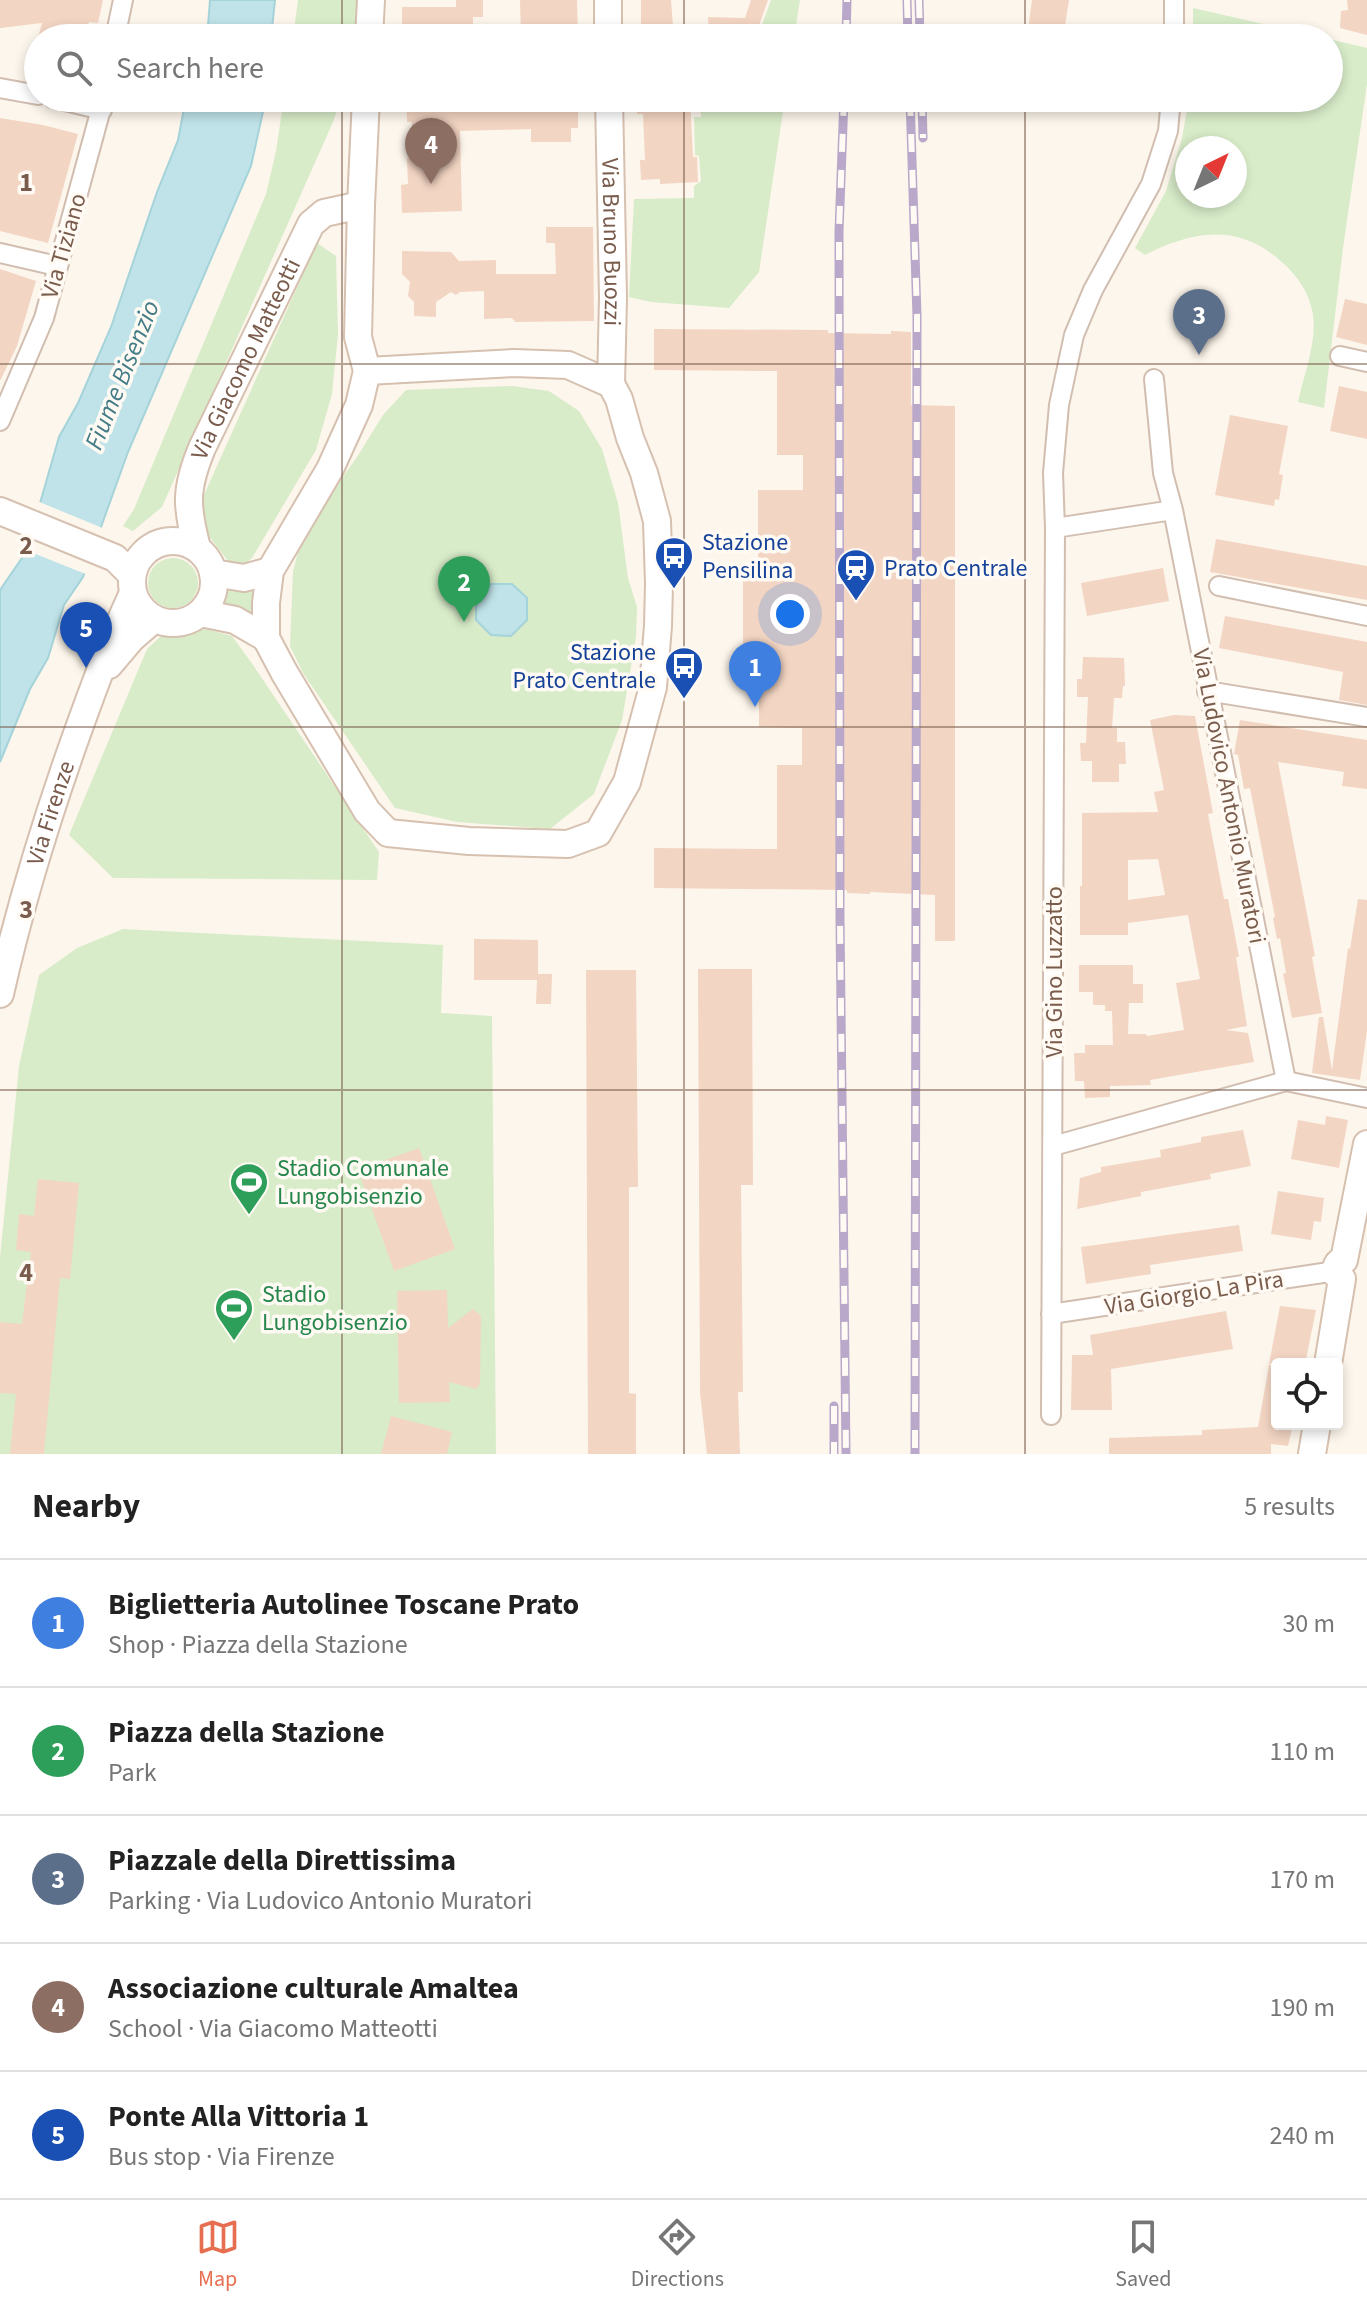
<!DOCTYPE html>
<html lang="en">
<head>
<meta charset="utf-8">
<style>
  :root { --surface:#fff; --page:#f2f2f2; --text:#222; --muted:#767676; --line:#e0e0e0; --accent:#e76f51 }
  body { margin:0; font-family:"Source Sans 3",sans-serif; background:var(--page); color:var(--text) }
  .controls { position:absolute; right:24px; bottom:24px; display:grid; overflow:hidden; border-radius:8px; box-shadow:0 4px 12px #0003 }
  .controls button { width:72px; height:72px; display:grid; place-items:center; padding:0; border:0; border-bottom:2px solid var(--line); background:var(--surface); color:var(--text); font:40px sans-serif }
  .compass { position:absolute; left:1175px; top:136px; width:72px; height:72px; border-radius:50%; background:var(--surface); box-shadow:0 4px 12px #0003; rotate:43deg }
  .you { position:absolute; left:790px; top:614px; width:28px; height:28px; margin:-20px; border:6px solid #fff; border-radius:50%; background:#1a73e8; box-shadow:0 0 0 12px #1a73e833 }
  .badge { display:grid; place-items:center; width:52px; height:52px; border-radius:50%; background:var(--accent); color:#fff; font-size:26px; font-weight:700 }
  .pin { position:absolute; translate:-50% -66px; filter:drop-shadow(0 2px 4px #0008) }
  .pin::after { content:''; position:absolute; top:42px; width:28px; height:24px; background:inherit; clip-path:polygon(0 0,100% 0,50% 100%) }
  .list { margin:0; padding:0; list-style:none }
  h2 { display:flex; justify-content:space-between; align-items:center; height:104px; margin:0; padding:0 32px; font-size:34px }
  h2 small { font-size:26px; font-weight:400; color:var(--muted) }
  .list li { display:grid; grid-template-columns:52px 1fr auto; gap:24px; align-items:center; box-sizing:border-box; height:128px; padding:0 32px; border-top:2px solid var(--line) }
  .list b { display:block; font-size:30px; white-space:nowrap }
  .list p { margin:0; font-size:26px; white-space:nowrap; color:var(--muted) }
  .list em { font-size:26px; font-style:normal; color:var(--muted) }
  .icon { flex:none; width:44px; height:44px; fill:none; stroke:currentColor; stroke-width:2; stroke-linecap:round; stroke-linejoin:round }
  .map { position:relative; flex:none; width:1367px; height:1454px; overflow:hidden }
  .search { position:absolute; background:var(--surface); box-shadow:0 4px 12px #0003; left:24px; right:24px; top:24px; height:88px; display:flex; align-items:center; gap:20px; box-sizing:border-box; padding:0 28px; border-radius:44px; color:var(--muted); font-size:30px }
  .sheet { height:744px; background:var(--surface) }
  nav { display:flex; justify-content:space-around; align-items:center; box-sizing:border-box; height:112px; border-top:2px solid var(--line); background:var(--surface); font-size:22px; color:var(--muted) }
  nav a { display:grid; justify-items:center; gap:4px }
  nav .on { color:var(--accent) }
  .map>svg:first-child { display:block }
</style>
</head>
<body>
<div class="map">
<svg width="1367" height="1454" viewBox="0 0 1367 1454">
  <rect width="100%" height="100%" fill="#fdf6ec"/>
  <!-- green -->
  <path fill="#d8ecc9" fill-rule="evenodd" d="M298 0H357V38H293Z
    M771 0H800L794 38H757Z
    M1193 8 1325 38H1193Z
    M1329 39 1367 48V84L1343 248 1324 408 1298 402C1304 373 1320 336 1311 306 1306 286 1292 270 1276 257 1234 223 1190 232 1145 255L1135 248 1166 191 1182 138 1189 98H1329ZM1187 148H1235V196H1187Z
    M284 98H341L333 122 162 507 133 531 123 526 134 509 266 194 276 151Z
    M700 98H785L759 272 729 308 651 302 629 297 634 199 694 198V186L701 181 699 156 695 155 694 117H701Z
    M317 243 336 256 338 334 332 394 316 450 252 558 242 567 228 561 200 525 203 497Z
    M512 386 549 391 579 411 602 449 618 503 628 578 637 607 636 637 622 720 594 794 550 829 457 822 395 808 303 673 290 646 293 571 303 533 357 457 383 415 406 390Z
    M148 583a25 25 0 1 1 50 0a25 25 0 1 1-50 0Z
    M265 582 259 627 217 606 223 597 225 585Z
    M206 629 232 636 251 662 379 852 377 880 113 878 69 835 147 649 160 637Z
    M123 929 443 945 441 1013 492 1016 496 1454H0V1257L19 1066 39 975 77 948Z"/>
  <!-- water -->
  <path fill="#bfe3e8" stroke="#a5d3da" stroke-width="2" d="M210 0H275L271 38H207Z
    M186 98H266L251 166 128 452 83 577 64 605 48 658 30 689 0 762V590L26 552 59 437 78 403 111 327 157 192 178 140Z
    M491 584H512L527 598V620L511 636 491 635 476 620V600Z"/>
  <!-- pier -->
  <path fill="#fdf6ec" d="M37 501 105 529 88 575 23 549Z"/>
  <!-- building -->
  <path fill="#f3d5c3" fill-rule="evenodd" d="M0 0H103L98 23 89 22 85 38H38L42 23 0 28Z
    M456 0H483V17H473V34H461L462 38H402V7H456Z
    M520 0H577L578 38H521Z
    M641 0H671L674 38H641Z
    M751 0H768L755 37 709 34 708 17 745 18Z
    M1032 0H1069L1063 38H1027Z
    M1347 0H1367V35L1340 28 1341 11 1348 10Z
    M406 98H500V107L504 108 578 107V128H571V142H531V129L460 131 462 211 402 213 401 185 408 184 407 158H413L412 122H407Z
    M637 98H690L693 157H697L698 182 660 184V179L641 180 640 160H645L643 114H637Z
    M0 118 43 125 78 134 48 243 0 231Z
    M546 227H593L594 321 515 322 512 318 484 319V291L460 292 456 295 451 292 436 302V317L414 316V302L408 296 410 282 402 274V251L451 252 459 261 496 260V274H556L555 243H546Z
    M0 269 36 281 17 346 0 381Z
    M1345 299 1367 304V345L1336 337Z
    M654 329 828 330V333L891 334V331L911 332V405L955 406V941H935V895L870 892V894L847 893V890L654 888V848L777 849V765H802V728L759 727V649H743V570H758V490H803V455H777V371L654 370Z
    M1339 386 1367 392V439L1330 431Z
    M1230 415 1288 426 1279 474 1283 475 1279 500 1275 499 1274 506 1215 495Z
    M1216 539 1367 566V600L1210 572Z
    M1163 568 1169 601 1087 616 1081 583Z
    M1225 616 1367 642V705L1339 700 1343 672 1219 648Z
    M1083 657 1124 658 1125 686H1123L1122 698H1114L1112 728H1117V742H1125L1126 764H1119V782H1092V761H1081L1080 743H1086L1088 697H1077V679H1082Z
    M1174 715 1195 716 1213 813 1208 814 1224 899H1228L1239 957H1236L1247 1026 1226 1030 1248 1033 1254 1062 1150 1080 1151 1085 1110 1086V1097L1085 1098 1084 1081H1075L1074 1053H1085V1045H1113L1112 1011H1105V1005H1093V992H1079V965H1133V984H1143V1003H1129L1128 1034H1146L1147 1036 1184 1030 1176 983 1200 979 1188 915 1128 923V935H1080V886H1082V813L1158 812 1154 792 1164 790 1150 720ZM1158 859 1165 895 1128 900V860Z
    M1240 720 1367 740V789L1342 786 1344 772 1278 762 1315 956 1312 957 1322 1013 1292 1018 1283 974 1286 973 1280 938 1277 939 1273 918 1275 917 1250 788 1244 789 1238 755 1234 754Z
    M1358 899 1367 900V1031L1360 1080 1312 1073 1319 1017H1323L1332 1070 1348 948 1350 949Z
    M474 939 538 940V974H552L551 1004H536L537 980H474Z
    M698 969H752L753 1185H741L743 1392H738L740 1454H707L700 1393Z
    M586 970H636L638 1187H629V1393L636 1394V1454H588Z
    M1326 1116 1348 1120 1339 1168 1291 1159 1298 1120 1325 1125Z
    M1243 1130 1251 1166 1210 1174 1211 1179 1141 1192V1196L1077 1209 1080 1178 1101 1172V1167L1161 1157 1160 1150 1201 1142V1137Z
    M419 1148 455 1249 394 1271 358 1170Z
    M38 1179 79 1183 70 1279 60 1278 44 1454H10L16 1394 0 1393V1322L22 1324 31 1252 16 1250 19 1214 34 1216Z
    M1278 1191 1324 1198 1321 1222 1314 1221 1311 1240 1271 1234Z
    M1239 1225 1243 1251 1150 1265 1151 1274 1086 1284 1081 1247Z
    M447 1290 448 1328 473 1309 481 1316 480 1384 476 1389 449 1382 450 1402 399 1403 397 1291Z
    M1280 1306 1316 1310 1305 1364H1269Z
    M1226 1311 1233 1349 1111 1369 1112 1410H1071L1072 1355H1093L1090 1335Z
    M1269 1365H1277V1424H1293L1288 1446 1271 1444V1454H1109V1438L1202 1435V1430L1258 1427Z
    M391 1416 452 1432 447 1454H381Z"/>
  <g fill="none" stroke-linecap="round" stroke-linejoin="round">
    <defs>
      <path id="street" d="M1174 0V38
        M115 38 123 0
        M0 88 38 95
        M53 98 102 110
        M0 253 57 266
        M1340 356 1367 362
        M1154 379 1163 473 1173 510
        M0 421 44 318 104 98
        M1055 528 1173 510 1286 1081
        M1219 586 1367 616
        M1207 691 1367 717
        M1053 1146 1286 1081 1367 1098
        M1051 1314 1336 1271
        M1051 1415 1055 528 1053 473 1059 405 1074 335 1093 290 1151 184 1168 131 1171 98"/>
      <g id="secondary">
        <path d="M608 0V38"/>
        <path d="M369 38 371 0"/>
        <path d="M366 98 361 205 358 337 367 371 359 405 330 469 270 571 266 603V638L284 672 367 811 388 833 469 841 568 844 598 833 627 782 653 687 658 626 659 584 657 521 644 473 630 438 619 399 611 384 568 365 514 363 367 371"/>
        <path id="s1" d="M609 98 613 298 611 384"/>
        <path d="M0 511 115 558 132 575"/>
        <circle cx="173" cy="582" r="41"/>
        <path id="s2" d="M197 548C186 506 185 489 202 448L311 224 324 213 361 205"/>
        <path d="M213 573 244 578 270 571"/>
        <path d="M201 613 235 620 266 638"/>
        <path d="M109 665 131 639 154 619"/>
        <path id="s3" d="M0 994C19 909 45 824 74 742 92 692 110 642 133 593"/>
        <path d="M1328 1364 1342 1279 1336 1274C1335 1267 1337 1262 1344 1260L1367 1144"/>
        <path d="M1312 1454 1317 1424"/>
      </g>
    </defs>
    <!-- street casing -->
    <use href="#street" stroke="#d1beb0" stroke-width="22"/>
    <!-- secondary casing -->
    <use href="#secondary" stroke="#d6c0b0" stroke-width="30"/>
    <!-- street -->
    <use href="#street" stroke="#fff" stroke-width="18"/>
    <!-- secondary -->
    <use href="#secondary" stroke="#fff" stroke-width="26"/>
    <defs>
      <path id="rail" d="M907 0 908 38
        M919 0 920 38
        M846 38 847 0
        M844 98 839 231 840 920 846 1454
        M910 98 917 316 915 1454
        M922 98 923 138
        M834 1406V1454"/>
    </defs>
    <!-- rail casing -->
    <use href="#rail" stroke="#b9a8c9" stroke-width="9"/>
    <!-- rail -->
    <use href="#rail" stroke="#fffaf3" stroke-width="6" stroke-dasharray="18" stroke-linecap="butt"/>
  </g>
  <!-- grid -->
  <path fill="none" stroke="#7a5c4d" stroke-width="2" stroke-opacity="0.55" d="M342 0V38M684 0V38M1025 0V38M342 98V1454M684 98V1454M1025 98V1454M0 364H1367M0 727H1367M0 1090H1367"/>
  <!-- icons -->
  <defs>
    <symbol id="bus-pin" viewBox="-11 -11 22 30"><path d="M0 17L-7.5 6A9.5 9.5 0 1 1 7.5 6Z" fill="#1a4fb4" stroke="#fffaf3"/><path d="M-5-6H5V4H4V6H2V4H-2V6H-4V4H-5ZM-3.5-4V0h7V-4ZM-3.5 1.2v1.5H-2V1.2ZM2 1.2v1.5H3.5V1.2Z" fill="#fff"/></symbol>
    <symbol id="station-pin" viewBox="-11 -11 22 30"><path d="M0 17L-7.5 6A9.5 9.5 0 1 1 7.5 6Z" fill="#1a4fb4" stroke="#fffaf3"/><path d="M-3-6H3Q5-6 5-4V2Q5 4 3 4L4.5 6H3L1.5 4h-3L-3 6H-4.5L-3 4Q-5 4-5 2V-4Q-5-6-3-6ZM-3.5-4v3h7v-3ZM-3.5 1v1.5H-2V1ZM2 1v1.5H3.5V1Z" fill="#fff"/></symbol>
    <symbol id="stadium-pin" viewBox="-11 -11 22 30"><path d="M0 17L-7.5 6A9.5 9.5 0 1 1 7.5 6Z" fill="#2e9e5b" stroke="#fffaf3"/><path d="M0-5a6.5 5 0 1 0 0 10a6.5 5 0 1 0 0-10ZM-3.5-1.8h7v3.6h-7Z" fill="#fff"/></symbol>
  </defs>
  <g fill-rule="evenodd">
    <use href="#bus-pin" x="652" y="534" width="44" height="60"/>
    <use href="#station-pin" x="834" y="546" width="44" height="60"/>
    <use href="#bus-pin" x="662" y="644" width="44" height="60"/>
    <use href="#stadium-pin" x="227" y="1160" width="44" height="60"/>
    <use href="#stadium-pin" x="212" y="1286" width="44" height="60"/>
  </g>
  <g text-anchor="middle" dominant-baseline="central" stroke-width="7" stroke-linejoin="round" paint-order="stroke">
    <!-- street labels -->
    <g font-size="24" fill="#7a5c4d" stroke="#fffaf3">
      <text stroke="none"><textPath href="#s1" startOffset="144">Via Bruno Buozzi</textPath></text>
      <text transform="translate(64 246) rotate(-74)">Via Tiziano</text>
      <text stroke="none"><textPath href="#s2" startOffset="202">Via Giacomo Matteotti</textPath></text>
      <text transform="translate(1229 796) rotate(79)">Via Ludovico Antonio Muratori</text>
      <text stroke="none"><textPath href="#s3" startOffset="188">Via Firenze</textPath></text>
      <text transform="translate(1054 972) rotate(-90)">Via Gino Luzzatto</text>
      <text transform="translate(1194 1293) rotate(-9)">Via Giorgio La Pira</text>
    </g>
    <!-- transit labels -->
    <g font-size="24" fill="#164399" stroke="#fffaf3" text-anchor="start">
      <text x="702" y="542">Stazione<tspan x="702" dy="28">Pensilina</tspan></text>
      <text x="884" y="568">Prato Centrale</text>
      <text x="656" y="652" text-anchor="end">Stazione<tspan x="656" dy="28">Prato Centrale</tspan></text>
    </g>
    <!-- leisure labels -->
    <g font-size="24" fill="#27864d" stroke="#fffaf3" text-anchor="start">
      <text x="277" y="1168">Stadio Comunale<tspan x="277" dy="28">Lungobisenzio</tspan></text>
      <text x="262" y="1294">Stadio<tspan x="262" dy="28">Lungobisenzio</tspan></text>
    </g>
    <!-- water labels -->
    <g font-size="26" font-style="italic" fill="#437c86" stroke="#fffaf3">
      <text transform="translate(122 375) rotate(-68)">Fiume Bisenzio</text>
    </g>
  </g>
  <g font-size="26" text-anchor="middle" font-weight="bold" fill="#7a5c4d" stroke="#fffaf3" stroke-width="7" stroke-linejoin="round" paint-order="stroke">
    <text x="26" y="191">1</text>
    <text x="26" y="554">2</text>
    <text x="26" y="918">3</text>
    <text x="26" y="1281">4</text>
  </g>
</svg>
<div class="controls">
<button><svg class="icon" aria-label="locate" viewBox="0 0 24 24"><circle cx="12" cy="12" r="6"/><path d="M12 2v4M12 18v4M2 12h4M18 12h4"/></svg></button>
</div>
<svg class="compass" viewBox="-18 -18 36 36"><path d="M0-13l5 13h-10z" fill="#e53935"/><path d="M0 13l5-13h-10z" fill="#767676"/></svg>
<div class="you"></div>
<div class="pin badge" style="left:755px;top:707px;background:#3f7fe0">1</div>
<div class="pin badge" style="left:464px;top:622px;background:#2e9e5b">2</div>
<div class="pin badge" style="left:1199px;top:355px;background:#5c6f8a">3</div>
<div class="pin badge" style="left:431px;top:184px;background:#8d6e63">4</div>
<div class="pin badge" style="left:86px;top:668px;background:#1a4fb4">5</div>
<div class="search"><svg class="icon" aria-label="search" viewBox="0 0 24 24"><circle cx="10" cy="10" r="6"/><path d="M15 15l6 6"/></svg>Search here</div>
</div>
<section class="sheet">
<h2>Nearby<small>5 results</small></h2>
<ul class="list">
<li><span class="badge" style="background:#3f7fe0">1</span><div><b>Biglietteria Autolinee Toscane Prato</b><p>Shop · Piazza della Stazione</p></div><em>30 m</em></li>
<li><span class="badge" style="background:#2e9e5b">2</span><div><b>Piazza della Stazione</b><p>Park</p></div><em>110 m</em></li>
<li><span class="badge" style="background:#5c6f8a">3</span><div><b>Piazzale della Direttissima</b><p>Parking · Via Ludovico Antonio Muratori</p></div><em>170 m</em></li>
<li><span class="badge" style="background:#8d6e63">4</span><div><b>Associazione culturale Amaltea</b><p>School · Via Giacomo Matteotti</p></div><em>190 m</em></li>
<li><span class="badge" style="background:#1a4fb4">5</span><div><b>Ponte Alla Vittoria 1</b><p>Bus stop · Via Firenze</p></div><em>240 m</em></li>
</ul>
</section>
<nav>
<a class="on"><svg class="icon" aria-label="map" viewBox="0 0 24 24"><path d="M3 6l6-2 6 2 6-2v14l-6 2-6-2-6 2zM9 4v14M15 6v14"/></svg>Map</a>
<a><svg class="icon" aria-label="directions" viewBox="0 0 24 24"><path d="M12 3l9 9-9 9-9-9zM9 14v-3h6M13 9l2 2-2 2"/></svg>Directions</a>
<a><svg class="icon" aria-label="saved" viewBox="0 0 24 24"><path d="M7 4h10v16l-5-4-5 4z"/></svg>Saved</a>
</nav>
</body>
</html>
